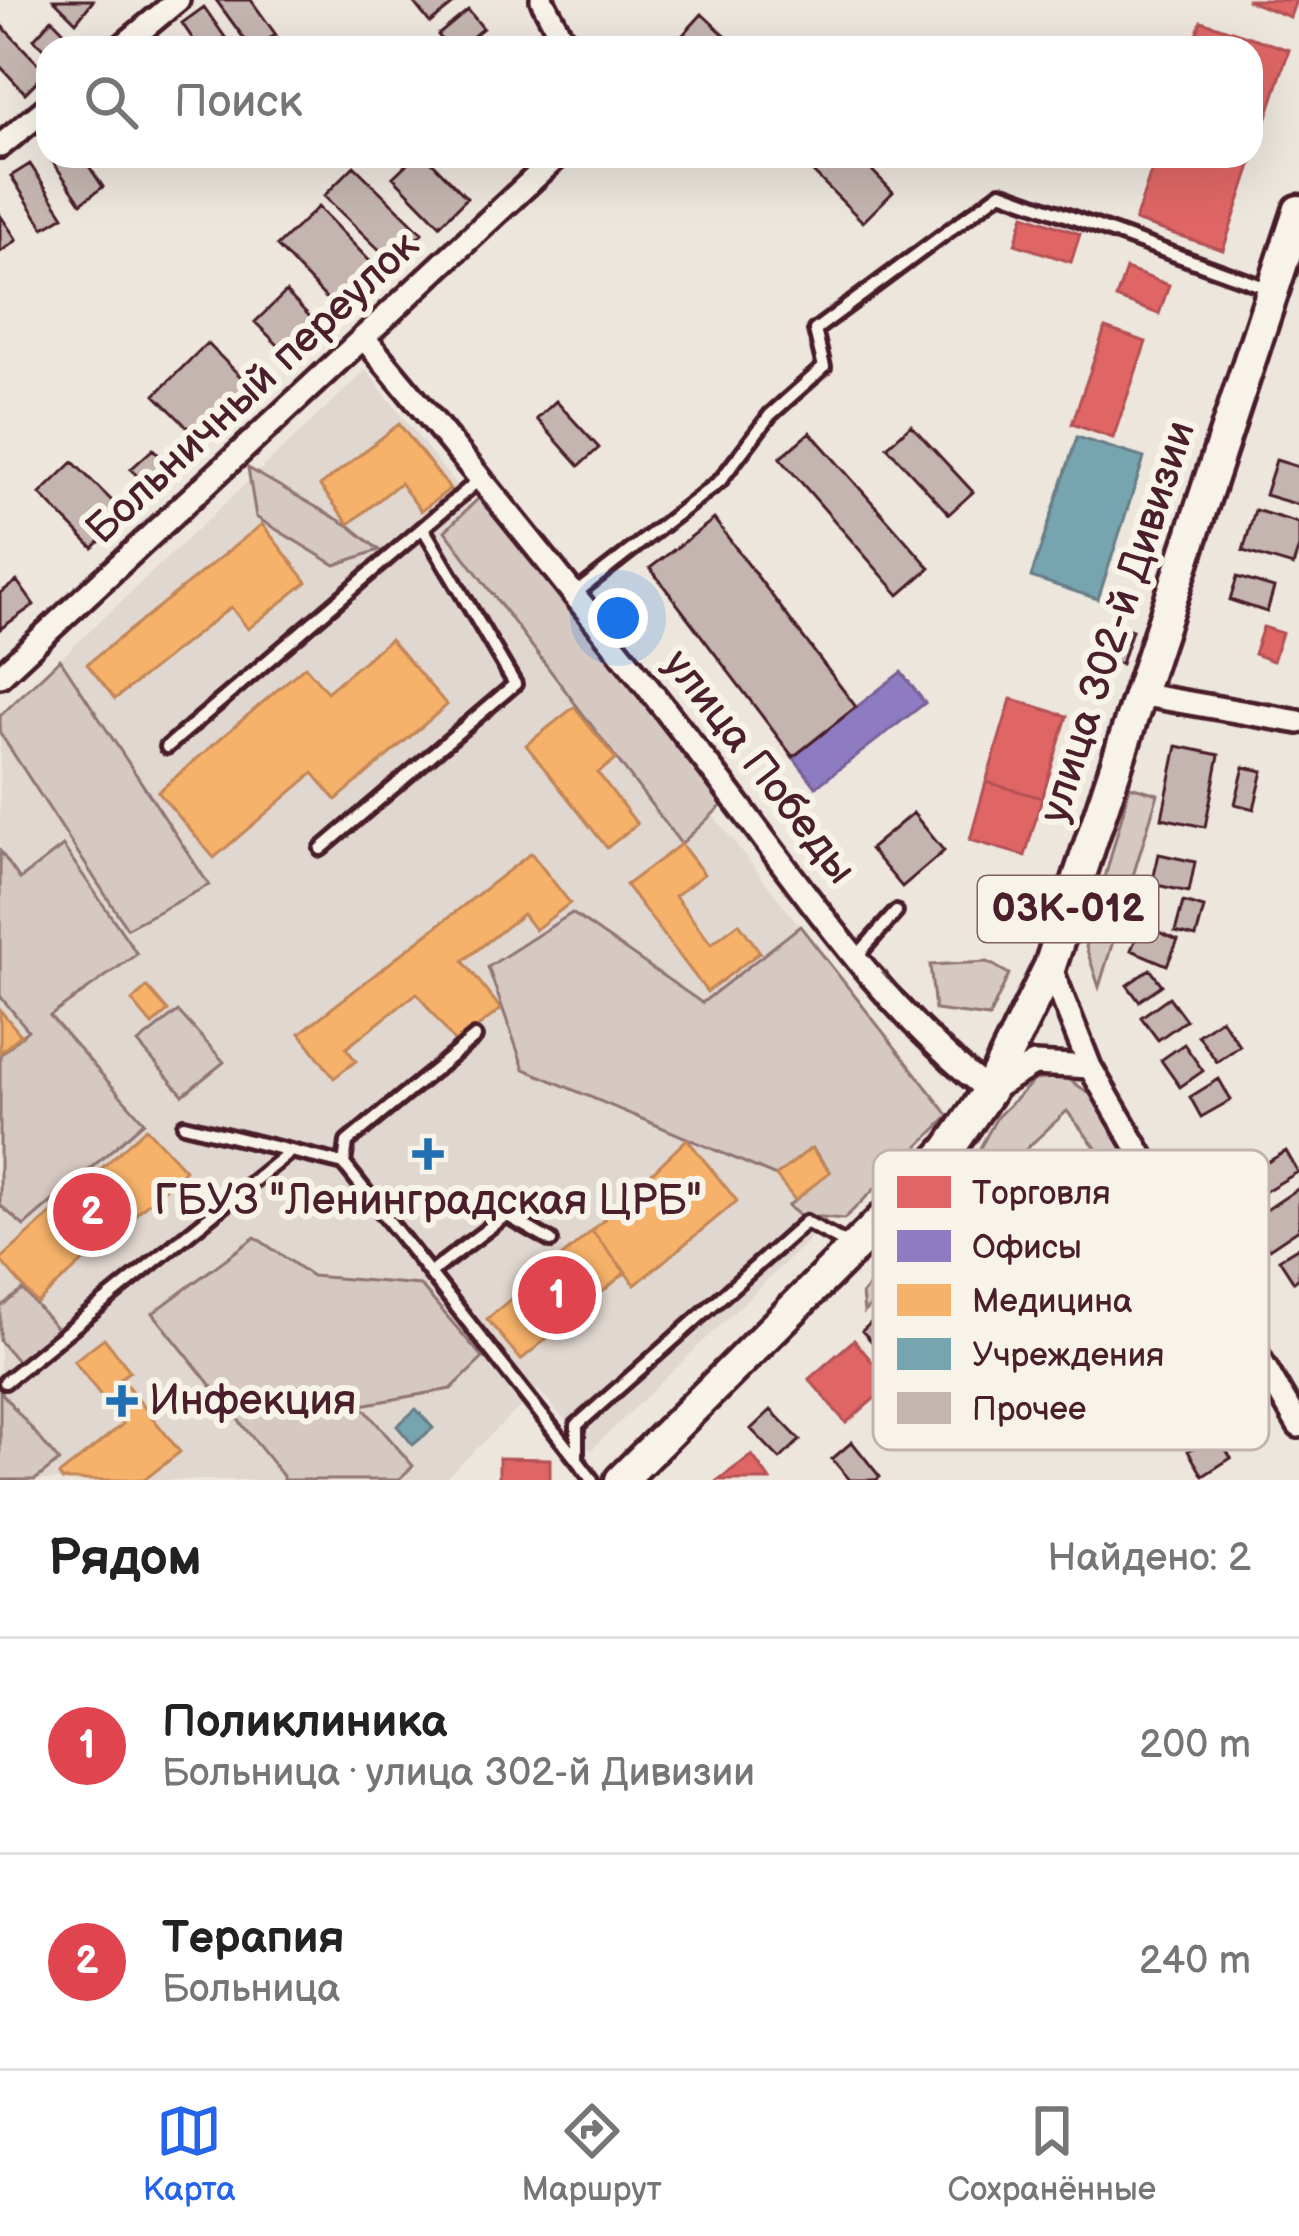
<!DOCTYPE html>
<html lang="ru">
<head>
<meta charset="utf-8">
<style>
  :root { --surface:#fff; --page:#f6f6f6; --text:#222; --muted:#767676; --line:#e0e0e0; --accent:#2563eb }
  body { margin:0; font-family:"Balsamiq Sans",sans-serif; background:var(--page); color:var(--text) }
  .you { position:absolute; left:618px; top:618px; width:42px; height:42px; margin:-30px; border:9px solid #fff; border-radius:50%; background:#1a73e8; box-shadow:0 0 0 18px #1a73e833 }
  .badge { display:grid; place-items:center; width:78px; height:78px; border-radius:50%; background:var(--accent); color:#fff; font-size:39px; font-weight:700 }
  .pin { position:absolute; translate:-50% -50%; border:6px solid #fff; box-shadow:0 3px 12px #0006 }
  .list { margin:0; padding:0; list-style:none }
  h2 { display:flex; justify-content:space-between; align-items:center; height:156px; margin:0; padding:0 48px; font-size:51px }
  h2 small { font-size:39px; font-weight:400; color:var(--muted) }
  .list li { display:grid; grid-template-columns:78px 1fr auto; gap:36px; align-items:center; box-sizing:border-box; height:216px; padding:0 48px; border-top:3px solid var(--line) }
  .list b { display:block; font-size:45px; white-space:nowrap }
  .list p { margin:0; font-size:39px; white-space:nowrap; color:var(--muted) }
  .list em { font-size:39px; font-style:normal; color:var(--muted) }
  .icon { flex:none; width:66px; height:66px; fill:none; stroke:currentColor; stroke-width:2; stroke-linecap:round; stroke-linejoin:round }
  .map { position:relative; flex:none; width:1299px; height:1480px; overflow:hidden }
  .search { position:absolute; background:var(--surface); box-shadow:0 12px 48px #0002; left:36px; right:36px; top:36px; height:132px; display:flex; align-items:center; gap:30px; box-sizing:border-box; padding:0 42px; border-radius:36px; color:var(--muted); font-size:45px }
  .sheet { height:588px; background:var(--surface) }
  nav { display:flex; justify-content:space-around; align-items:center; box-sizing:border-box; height:168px; border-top:3px solid var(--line); background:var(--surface); font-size:33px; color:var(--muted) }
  nav a { display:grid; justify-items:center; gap:6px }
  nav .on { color:var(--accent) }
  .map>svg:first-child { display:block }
</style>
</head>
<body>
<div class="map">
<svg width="1299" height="1480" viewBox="0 0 1299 1480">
  <rect width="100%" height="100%" fill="#ece6dd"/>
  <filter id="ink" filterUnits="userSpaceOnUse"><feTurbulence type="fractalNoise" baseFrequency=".00833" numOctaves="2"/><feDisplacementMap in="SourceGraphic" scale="24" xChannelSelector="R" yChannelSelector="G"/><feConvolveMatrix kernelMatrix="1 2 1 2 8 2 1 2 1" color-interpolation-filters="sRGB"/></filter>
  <g filter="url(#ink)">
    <!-- built -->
    <path fill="#e0d7d0" d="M366 370 943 1110 591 1450 538 1389 444 1480H0V716Z"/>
    <!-- green -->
    <path fill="#d5c9c2" stroke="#907476" stroke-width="3" d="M248 468 351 527 379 550 335 565 256 517Z
      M483 494 734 794 681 844 445 531Z
      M60 659 209 885 127 928 0 733V716Z
      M1130 786 1158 794 1099 987 1086 947Z
      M63 846 137 954 50 1016 144 1122 24 1226 0 1205V1055L28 1030 0 996V851L20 879Z
      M572 913 702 1003 800 926 949 1116 844 1219 799 1215 788 1206 830 1171 812 1148 776 1176 524 1069 488 967Z
      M988 962 1009 974 989 1017 935 1010 930 965Z
      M178 1011 224 1062 183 1095 138 1043Z
      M1065 1077 1098 1099 1141 1167 1121 1180 1067 1111 983 1189 965 1175 997 1117 1035 1080Z
      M959 1184 976 1203 864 1312 862 1294Z
      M255 1237 312 1276 420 1285 483 1358 451 1389 361 1405 413 1466 398 1480H283V1476L153 1313Z
      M23 1290 68 1341 28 1374 0 1341V1307Z
      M0 1391 59 1461 35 1480H0Z"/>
    <!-- shops -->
    <path fill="#e06666" stroke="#b35154" stroke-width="3" d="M1246 0H1296L1290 17Z
      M1201 21 1289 50 1223 250 1135 221 1156 156H1251V48H1192Z
      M1024 215 1080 234 1071 262 1015 244Z
      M1126 269 1169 285 1159 314 1116 298Z
      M1105 328 1146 342 1113 438 1072 424Z
      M1263 627 1282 633 1273 661 1254 654Z
      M1011 699 1067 716 1042 798 986 782Z
      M986 782 1042 798 1025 856 970 840Z
      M854 1340 891 1384 846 1423 809 1379Z
      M752 1455 770 1480H718Z
      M499 1458 550 1459V1480H499Z"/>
    <!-- offices -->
    <path fill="#8e7cc3" stroke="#7a6095" stroke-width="3" d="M901 672 925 703 816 787 793 757Z"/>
    <!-- health -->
    <path fill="#f6b26b" stroke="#c28658" stroke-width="3" d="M399 424 450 489 421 511 400 483 349 524 320 486Z
      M262 524 307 582 248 629 231 607 115 699 87 664Z
      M390 639 447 705 336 800 313 773 214 858 158 792 305 666 327 692Z
      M574 707 616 759 598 773 637 824 607 848 526 745Z
      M681 844 704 874 675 896 711 944 739 923 760 952 707 992 626 885Z
      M531 853 570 903 535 930 523 914 463 961 501 1009 456 1044 417 993 346 1048 356 1061 334 1078 300 1033Z
      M147 987 168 1011 152 1025 132 1001Z
      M0 1010 21 1035 0 1053Z
      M146 1128 185 1170 37 1303 0 1260Z
      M687 1139 737 1201 635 1285 592 1231Z
      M811 1148 830 1172 795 1200 776 1176Z
      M592 1231 626 1272 521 1360 487 1319Z
      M104 1338 130 1371 121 1378 180 1452 144 1480H62L59 1475 123 1424 74 1361Z"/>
    <!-- public -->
    <path fill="#76a5af" stroke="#697d87" stroke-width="3" d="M1077 437 1144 458 1098 599 1031 577Z
      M416 1409 433 1428 413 1445 397 1426Z"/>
    <!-- building -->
    <path fill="#c4b5b0" stroke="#4a1f2b" stroke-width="3" d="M54 0H93V1L76 22Z
      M216 0H251L276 35 251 48Z
      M421 0H459L430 23 415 4Z
      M204 7 229 43 223 48H199L182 23Z
      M468 10 483 28 459 48H449L438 35Z
      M702 14 734 44 730 48H671Z
      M52 19 75 43 70 48H48V53L34 39Z
      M0 24 46 72 25 93 0 66Z
      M49 156H82L103 187 81 203Z
      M415 156H426L467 198 440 225 393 177Z
      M797 156H858L893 192 863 222Z
      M30 164 64 216 44 228 11 176Z
      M354 166 422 233 393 263 324 196Z
      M318 207 382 274 341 314 277 246Z
      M0 215 17 240 0 252Z
      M286 292 323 330 293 360 255 322Z
      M207 343 252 388 200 440 155 395Z
      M556 401 599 448 579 466 537 419Z
      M911 425 973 492 949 514 887 447Z
      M810 432 930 568 899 595 780 458Z
      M153 449 166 463 143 483 131 469Z
      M1276 460 1299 467V505L1265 495Z
      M73 462 126 515 93 548 40 494Z
      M1255 510 1299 523V547L1293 566 1243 551Z
      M714 519 856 707 793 757 650 568Z
      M1237 577 1274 588 1267 612 1230 600Z
      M17 581 34 605 0 629V593Z
      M1119 626 1132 630 1121 664 1108 660Z
      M1177 746 1219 755 1205 827 1162 818Z
      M1244 767 1263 771 1254 809 1235 804Z
      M913 813 944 851 902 887 870 849Z
      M1159 854 1195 862 1189 892 1152 884Z
      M1183 902 1204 908 1196 937 1175 932Z
      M1142 925 1178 940 1167 965 1131 950Z
      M1150 969 1162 985 1139 1001 1127 985Z
      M1169 997 1186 1020 1158 1040 1141 1017Z
      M1221 1019 1240 1046 1217 1062 1198 1035Z
      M1184 1044 1203 1071 1180 1087 1161 1060Z
      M1219 1079 1231 1100 1201 1117 1190 1097Z
      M1286 1151 1298 1172 1244 1204 1231 1184Z
      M1299 1188V1229L1269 1249 1250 1221Z
      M1299 1247V1278L1294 1282 1279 1259Z
      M891 1304 947 1364 918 1391 862 1331Z
      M771 1410 800 1440 780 1459 751 1429Z
      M1216 1433 1231 1458 1203 1476 1188 1451Z
      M852 1442 880 1477 876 1480H850L832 1459Z"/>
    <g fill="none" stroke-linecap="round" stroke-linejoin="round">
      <defs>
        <path id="service" d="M576 593 720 481 770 415 824 367 815 330 1001 192 1270 289
          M167 747 481 478
          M321 849 515 684 423 528
          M856 957 896 912
          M184 1125 344 1164 577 1460
          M344 1164 347 1142 475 1037
          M430 1273 506 1215 551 1241
          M5 1382 291 1151
          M592 1480 577 1460V1425L806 1222 851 1246"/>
        <path id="minor" d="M542 0 567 48
          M120 48 178 0
          M0 146 48 107
          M364 338C482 479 597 621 709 766 796 878 876 1004 989 1091L1034 1064 1090 1067
          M0 676 558 156
          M1138 694 1299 722
          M1050 966 1090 1067 1299 1426"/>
        <path id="primary" d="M621 1480 909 1193 949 1149 989 1091 1050 966 1299 211"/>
      </defs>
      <!-- service casing -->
      <use href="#service" stroke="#4a1f2b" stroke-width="20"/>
      <!-- minor casing -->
      <use href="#minor" stroke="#4a1f2b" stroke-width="30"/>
      <!-- primary casing -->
      <use href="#primary" stroke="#4a1f2b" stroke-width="39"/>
      <!-- service -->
      <use href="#service" stroke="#f7f3e8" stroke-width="10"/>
      <!-- minor -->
      <use href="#minor" stroke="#f7f3e8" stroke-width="21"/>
      <!-- primary -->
      <use href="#primary" stroke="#f7f3e8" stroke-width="30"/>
    </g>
  </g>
  <!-- markers -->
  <g fill="#1f6fb2" stroke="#f7f3e8" stroke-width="4.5">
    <path d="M422 1136h12v12h12v12h-12v12h-12v-12h-12v-12h12z"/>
    <path d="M116 1383h12v12h12v12h-12v12h-12v-12h-12v-12h12z"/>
  </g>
  <g text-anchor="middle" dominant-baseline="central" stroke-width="12" stroke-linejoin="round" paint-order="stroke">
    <!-- shield labels -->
    <rect fill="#f7f3e8" stroke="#7e5f64" stroke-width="3" x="978" y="876" width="180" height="66" rx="9"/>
    <g font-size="39" font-weight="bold" fill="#4a1f2b">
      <text x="1068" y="909">03К-012</text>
    </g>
    <!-- street labels -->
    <g font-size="42" fill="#4a1f2b" stroke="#f7f3e8">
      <text transform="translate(253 388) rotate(-43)">Больничный переулок</text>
      <text transform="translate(1118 622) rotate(-72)">улица 302-й Дивизии</text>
      <text transform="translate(759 767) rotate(52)">улица Победы</text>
    </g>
    <!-- poi labels -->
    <g font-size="42" fill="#4a1f2b" stroke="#f7f3e8">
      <text x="428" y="1201">ГБУЗ "Ленинградская ЦРБ"</text>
      <text x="149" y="1401" text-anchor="start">Инфекция</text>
    </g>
  </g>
  <!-- legend -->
  <rect x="873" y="1150" width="396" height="300" rx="18" fill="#f7f3e8" stroke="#c3b3af" stroke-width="3"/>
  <rect x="897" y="1176" width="54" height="32" fill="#e06666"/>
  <rect x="897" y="1230" width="54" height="32" fill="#8e7cc3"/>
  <rect x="897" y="1284" width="54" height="32" fill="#f6b26b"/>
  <rect x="897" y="1338" width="54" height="32" fill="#76a5af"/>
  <rect x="897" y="1392" width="54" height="32" fill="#c4b5b0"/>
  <g font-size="33" fill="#4a1f2b">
    <text x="972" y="1204">Торговля</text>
    <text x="972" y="1258">Офисы</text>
    <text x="972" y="1312">Медицина</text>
    <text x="972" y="1366">Учреждения</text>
    <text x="972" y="1420">Прочее</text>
  </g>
</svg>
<div class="you"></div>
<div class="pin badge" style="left:557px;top:1295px;background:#e0444e">1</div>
<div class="pin badge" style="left:92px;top:1212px;background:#e0444e">2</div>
<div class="search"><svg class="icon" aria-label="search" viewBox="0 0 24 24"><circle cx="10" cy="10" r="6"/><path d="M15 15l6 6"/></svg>Поиск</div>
</div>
<section class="sheet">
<h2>Рядом<small>Найдено: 2</small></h2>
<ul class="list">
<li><span class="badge" style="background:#e0444e">1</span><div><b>Поликлиника</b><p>Больница · улица 302-й Дивизии</p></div><em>200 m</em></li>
<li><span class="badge" style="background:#e0444e">2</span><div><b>Терапия</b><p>Больница</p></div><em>240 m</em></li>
</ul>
</section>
<nav>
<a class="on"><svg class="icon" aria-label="map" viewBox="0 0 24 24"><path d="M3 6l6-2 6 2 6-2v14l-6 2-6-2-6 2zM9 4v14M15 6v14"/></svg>Карта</a>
<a><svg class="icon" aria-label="directions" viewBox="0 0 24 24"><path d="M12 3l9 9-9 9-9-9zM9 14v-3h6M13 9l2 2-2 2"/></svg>Маршрут</a>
<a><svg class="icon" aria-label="saved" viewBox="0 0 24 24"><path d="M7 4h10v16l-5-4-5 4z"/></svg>Сохранённые</a>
</nav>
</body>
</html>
